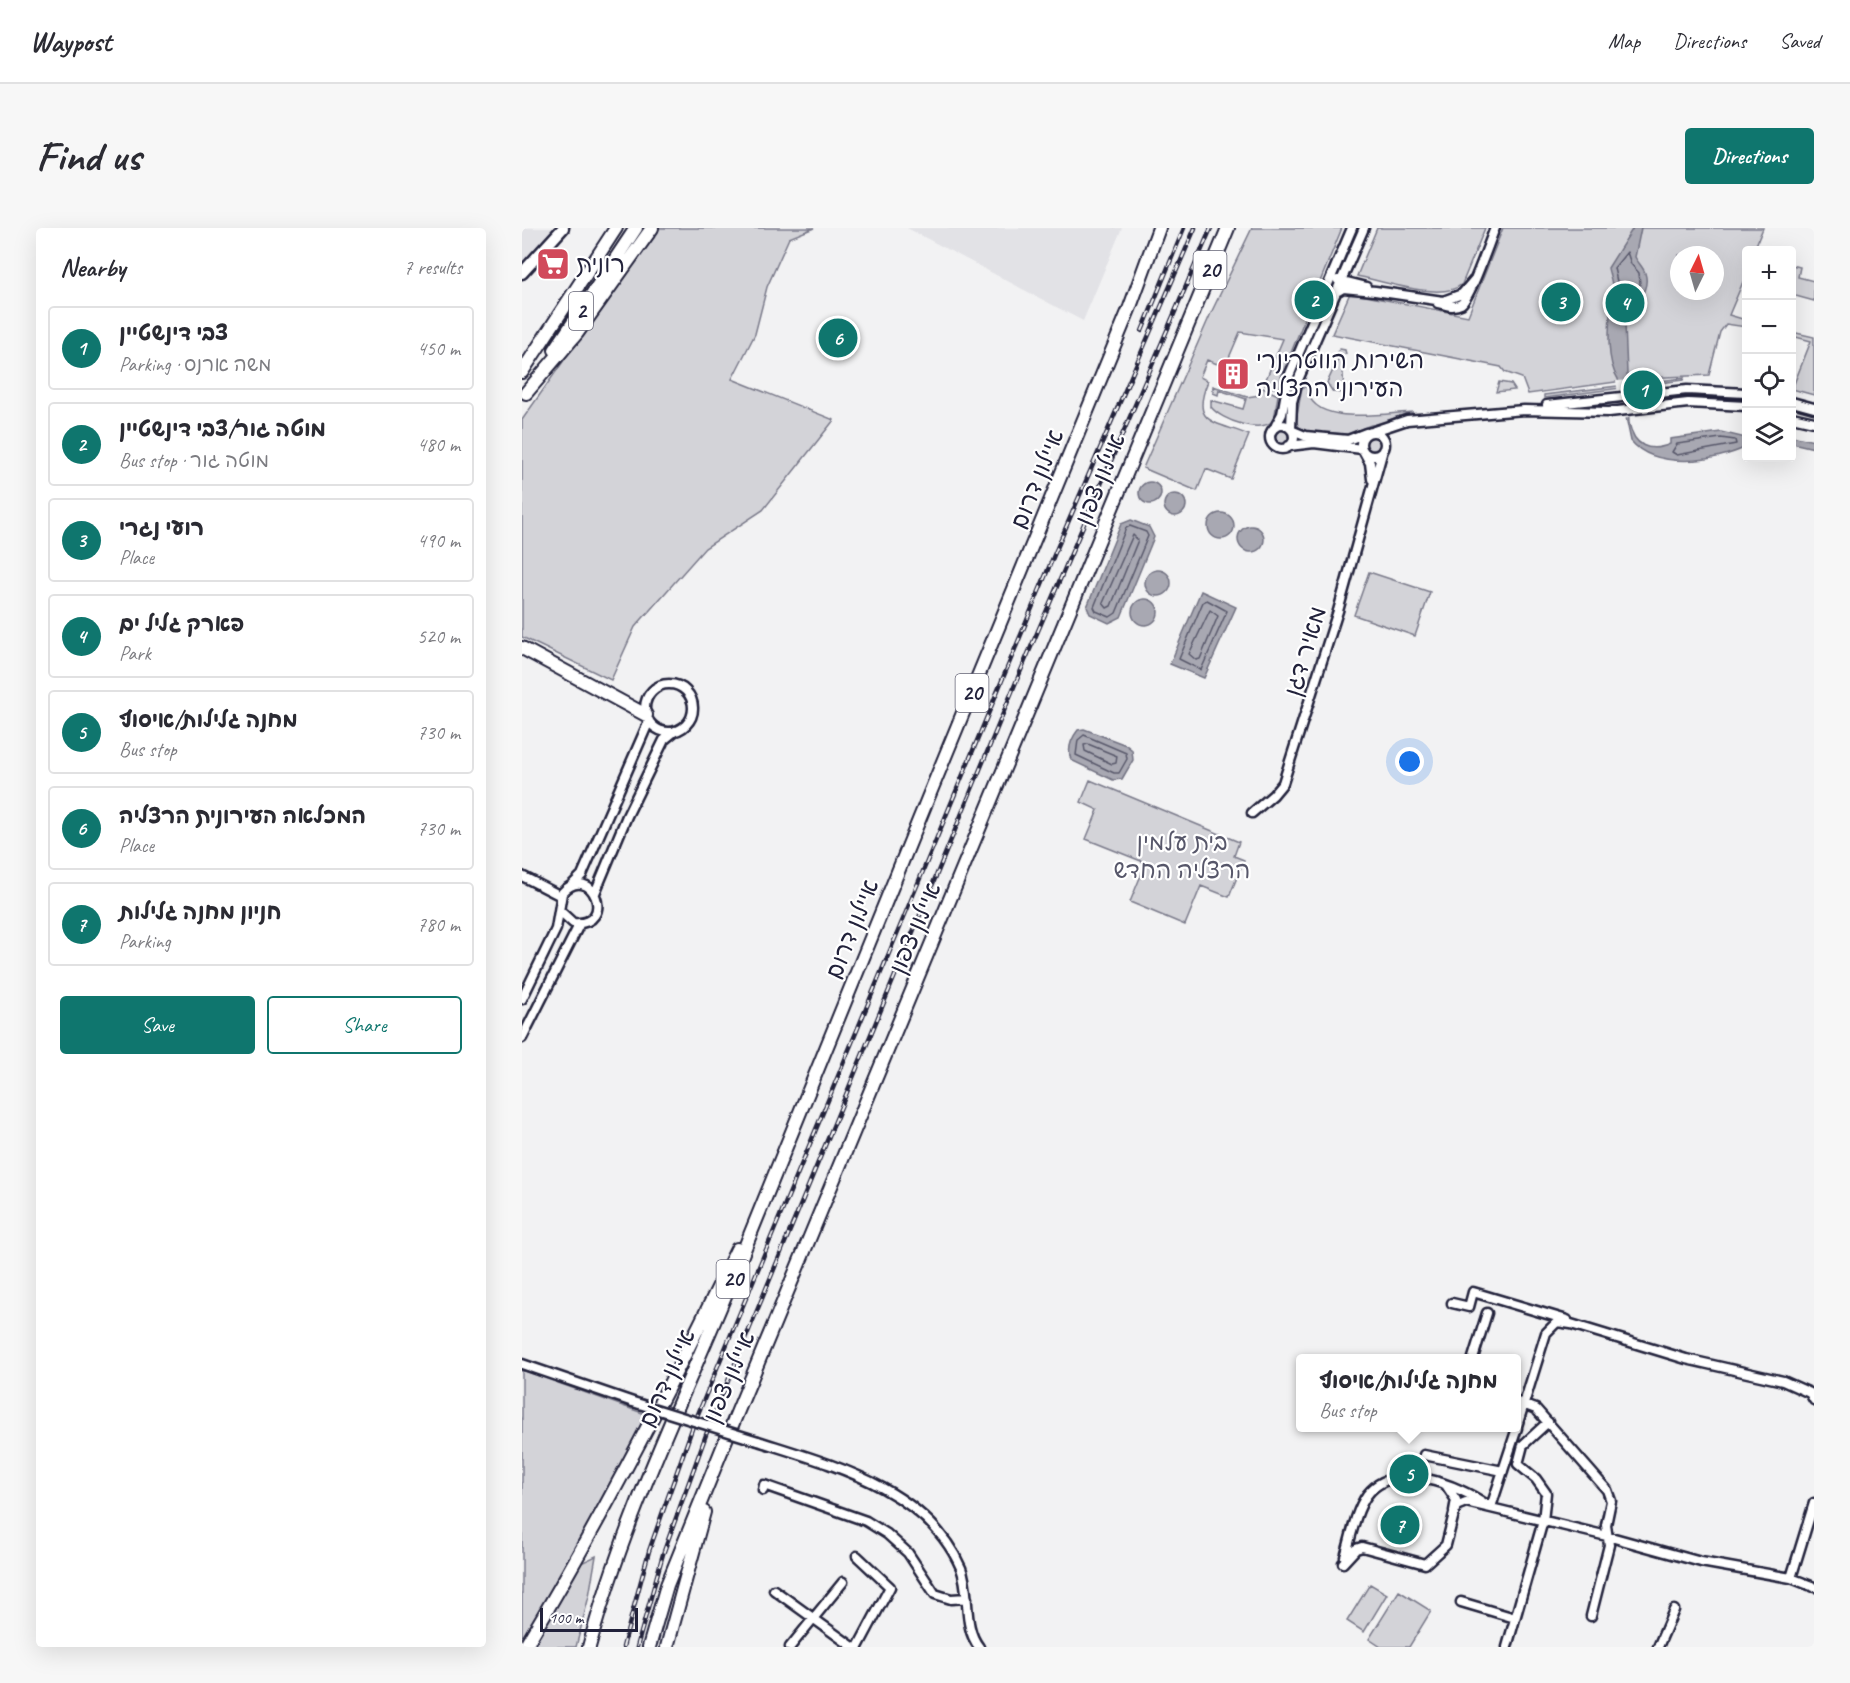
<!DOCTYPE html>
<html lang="en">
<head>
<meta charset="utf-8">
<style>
  :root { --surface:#fff; --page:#f7f7f7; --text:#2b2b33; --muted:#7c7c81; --line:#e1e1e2; --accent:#0f766e }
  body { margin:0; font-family:Caveat,"Playpen Sans Hebrew",sans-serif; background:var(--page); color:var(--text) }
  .controls { position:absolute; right:18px; top:18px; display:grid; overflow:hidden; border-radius:6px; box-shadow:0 6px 24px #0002 }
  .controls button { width:54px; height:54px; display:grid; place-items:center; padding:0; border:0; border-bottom:2px solid var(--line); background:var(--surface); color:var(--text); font:30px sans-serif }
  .compass { position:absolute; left:1148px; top:18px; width:54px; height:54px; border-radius:50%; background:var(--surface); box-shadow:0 6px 24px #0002; rotate:5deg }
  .scale { position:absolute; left:18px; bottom:15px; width:98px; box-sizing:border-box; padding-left:6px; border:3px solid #22223b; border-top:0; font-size:16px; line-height:21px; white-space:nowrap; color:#22223b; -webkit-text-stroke:4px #fff; paint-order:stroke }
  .you { position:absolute; left:888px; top:534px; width:21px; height:21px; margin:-15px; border:4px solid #fff; border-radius:50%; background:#1a73e8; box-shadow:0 0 0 9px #1a73e833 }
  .badge { display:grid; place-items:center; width:39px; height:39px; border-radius:50%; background:var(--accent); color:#fff; font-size:20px; font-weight:700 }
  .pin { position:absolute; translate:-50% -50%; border:3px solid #fff; box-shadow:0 2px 6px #0006 }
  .popup { position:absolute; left:774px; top:1126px; width:225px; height:78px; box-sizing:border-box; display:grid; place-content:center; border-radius:6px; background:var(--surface); filter:drop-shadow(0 2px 4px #0005); font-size:20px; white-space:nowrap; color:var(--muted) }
  .popup b { font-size:22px; color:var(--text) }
  .popup::after { content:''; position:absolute; left:50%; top:100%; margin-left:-12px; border:12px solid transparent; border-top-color:var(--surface) }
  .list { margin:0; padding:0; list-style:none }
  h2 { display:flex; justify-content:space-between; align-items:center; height:78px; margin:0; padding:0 24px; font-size:26px }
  h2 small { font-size:20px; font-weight:400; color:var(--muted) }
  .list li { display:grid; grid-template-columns:39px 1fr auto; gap:18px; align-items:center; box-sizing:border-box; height:84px; margin:0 12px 12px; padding:0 12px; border:2px solid var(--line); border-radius:6px }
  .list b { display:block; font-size:22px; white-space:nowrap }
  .list p { margin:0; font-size:20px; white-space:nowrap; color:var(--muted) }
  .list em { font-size:20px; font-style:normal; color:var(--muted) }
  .actions { display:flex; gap:12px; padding:18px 24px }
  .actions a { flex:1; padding:14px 0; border:2px solid var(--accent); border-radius:6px; text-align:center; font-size:21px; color:var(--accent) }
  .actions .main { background:var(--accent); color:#fff }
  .icon { flex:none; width:33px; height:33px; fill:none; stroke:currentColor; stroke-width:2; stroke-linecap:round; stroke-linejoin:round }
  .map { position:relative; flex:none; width:1292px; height:1419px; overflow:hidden; border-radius:6px }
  header { display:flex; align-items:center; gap:36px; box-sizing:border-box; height:84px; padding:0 30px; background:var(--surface); border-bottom:2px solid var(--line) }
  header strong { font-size:28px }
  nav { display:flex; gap:33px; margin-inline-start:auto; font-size:21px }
  .intro { display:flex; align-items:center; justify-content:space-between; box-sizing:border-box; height:144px; padding:0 36px }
  h1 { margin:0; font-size:42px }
  .button { padding:15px 27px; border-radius:6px; background:var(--accent); color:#fff; font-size:21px; font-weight:700 }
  main { display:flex; gap:36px; padding:0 36px }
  aside { flex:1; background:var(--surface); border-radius:6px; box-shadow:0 6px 24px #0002 }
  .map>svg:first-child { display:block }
</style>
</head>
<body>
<header>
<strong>Waypost</strong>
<nav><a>Map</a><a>Directions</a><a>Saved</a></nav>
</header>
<div class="intro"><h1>Find us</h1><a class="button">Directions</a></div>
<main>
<aside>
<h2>Nearby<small>7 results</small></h2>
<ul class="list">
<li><span class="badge">1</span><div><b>צבי דינשטיין</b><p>Parking · משה ארנס</p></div><em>450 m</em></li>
<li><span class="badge">2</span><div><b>מוטה גור/צבי דינשטיין</b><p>Bus stop · מוטה גור</p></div><em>480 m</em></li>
<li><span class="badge">3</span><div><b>רועי נגרי</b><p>Place</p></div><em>490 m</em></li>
<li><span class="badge">4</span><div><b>פארק גליל ים</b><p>Park</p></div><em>520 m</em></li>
<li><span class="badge">5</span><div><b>מחנה גלילות/איסוף</b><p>Bus stop</p></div><em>730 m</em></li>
<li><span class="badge">6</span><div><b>המכלאה העירונית הרצליה</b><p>Place</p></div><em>730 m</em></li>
<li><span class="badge">7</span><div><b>חניון מחנה גלילות</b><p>Parking</p></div><em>780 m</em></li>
</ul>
<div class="actions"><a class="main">Save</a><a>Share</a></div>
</aside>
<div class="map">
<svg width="1292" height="1419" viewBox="0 0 1292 1419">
  <rect width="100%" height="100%" fill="#f2f2f3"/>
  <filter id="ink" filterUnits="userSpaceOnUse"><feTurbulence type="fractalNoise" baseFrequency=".0167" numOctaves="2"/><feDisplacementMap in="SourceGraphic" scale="12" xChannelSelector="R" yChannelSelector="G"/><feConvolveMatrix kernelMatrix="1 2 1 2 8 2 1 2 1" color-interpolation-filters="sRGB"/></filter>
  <g filter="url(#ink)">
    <!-- built -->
    <path fill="#e2e2e6" d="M0 0H33L0 34Z
      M385 0H600L561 93Z"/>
    <!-- green -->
    <path fill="#d3d3d8" stroke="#7a7a8a" stroke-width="1.5" fill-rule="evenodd" d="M135 0H292L267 10 245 59 233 106 210 151 312 192 241 282 183 320 113 399 89 452 0 409V192Z
      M730 0H820L759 149 757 162 742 156 761 111 718 104 703 139 685 132 678 149 686 153C668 196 692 193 727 207L709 251 684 241 675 263 621 240 689 85Z
      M855 0H963L940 56C921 74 860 53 835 48Z
      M981 0H1241L1232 22H1224V55L1221 54 1207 87 1224 92V99L1204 96 1198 104 1187 147 1123 150 1006 166 1000 150 983 144 979 139 810 106 828 65 946 88ZM1157 27H1193V63H1157Z
      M1270 37 1278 39 1276 49 1292 53V73L1270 67Z
      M1270 104 1292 109V167L1270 161 1289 113 1270 108Z
      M818 121 823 122 824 126 820 127 822 165 811 164 805 155 818 127 815 124Z
      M1162 150 1161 152 1022 170V167Z
      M977 154 989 156 993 162 974 164Z
      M691 158 725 169 738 167 741 160 756 167 752 192C739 206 700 193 689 179V172L721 181 724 171 697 162 696 167 691 165Z
      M780 159H785C788 200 863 185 891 184L874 189 860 197H849L825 206 786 204 777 199 774 193Z
      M1164 165 1224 169V173L1164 169 1082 180 1049 178Z
      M752 209a7 7 0 1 1 14 0a7 7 0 1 1-14 0Z
      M844 215a7 7 0 1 1 14 0a7 7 0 1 1-14 0Z
      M847 344 908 364 893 408 832 387Z
      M568 552 717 614 712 628 722 632 707 669 679 658 663 697 608 674 624 635 564 611 576 582 559 574Z
      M0 1142 126 1187 52 1330 0 1417Z
      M74 1328 67 1368 54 1419H10L59 1335Z
      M848 1356 865 1366 842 1404 825 1393Z
      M877 1363 909 1383 887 1419H859L847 1411Z"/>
    <!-- water -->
    <path fill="#a8a8b2" stroke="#727282" stroke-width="1.5" d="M1111 0H1119L1113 29C1116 35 1121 39 1123 45 1130 66 1106 78 1103 96L1107 195C1112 218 1127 225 1148 216V211L1199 204 1224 210V219C1194 234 1133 242 1109 213L1096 151C1081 128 1089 85 1090 59 1090 52 1087 46 1086 40Z
      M1270 208 1292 213V220L1270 215Z
      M617 265a11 11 0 1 1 22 0a11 11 0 1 1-22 0Z
      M642 277a11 11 0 1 1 22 0a11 11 0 1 1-22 0Z
      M686 298a13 13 0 1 1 26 0a13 13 0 1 1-26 0Z
      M609 292 627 299 632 309 599 389 587 395 568 386 565 379 599 296Z
      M716 311a13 13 0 1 1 26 0a13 13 0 1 1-26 0Z
      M623 355a13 13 0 1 1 26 0a13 13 0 1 1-26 0Z
      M679 363 714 379 682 450 648 436Z
      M610 384a13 13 0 1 1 26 0a13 13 0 1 1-26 0Z
      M562 501 604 517 610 522 611 532 600 551 591 552 549 532C545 521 549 511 556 502Z"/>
    <!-- pier -->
    <path fill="#f2f2f3" d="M1108 152 1111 189 1100 191 1094 153Z"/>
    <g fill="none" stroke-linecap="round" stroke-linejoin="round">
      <!-- shore -->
      <path stroke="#58586b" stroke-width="1.5" d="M1105 24 1109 36 1117 45 1118 56 1113 69 1095 91 1092 89 1096 58 1092 40Z
        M1199 210 1213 212 1214 216 1155 227 1150 224 1155 216Z
        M608 298 624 304 626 308 594 385 588 389 574 383 572 379 604 300Z
        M611 307 616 312 589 378 585 380 581 375Z
        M685 372 705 383 679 442 657 431 681 374Z
        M688 382 696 388 678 431 674 432 667 426Z
        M562 507 604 525 605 531 597 545H592L554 527 556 512Z
        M566 516 595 528 594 535 590 536 563 523 562 517Z"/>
      <defs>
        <path id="minor" d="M816 52 844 59
          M816 63 821 60 853 63 921 73 940 66 952 52
          M916 75C924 77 931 80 939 76 948 71 967 14 973 0
          M1270 174 1292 180
          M1025 177 1165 162 1224 165
          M1270 189 1292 194
          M748 209a12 12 0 1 1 24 0a12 12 0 1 1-24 0Z
          M754 197 760 186 767 148 830 0
          M769 201 770 174 776 152 842 0
          M771 203 783 208 826 212 844 205
          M852 203 885 192 1002 182 1087 184 1166 175 1224 178
          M839 216a12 12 0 1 1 24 0a12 12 0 1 1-24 0Z
          M767 218 792 215 840 221
          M842 224 848 235 850 251
          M123 480a24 24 0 1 1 48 0a24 24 0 1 1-48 0Z
          M730 585 751 567 761 555 816 383 861 222
          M0 648 39 668
          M50 657 60 647 127 493
          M73 665 105 588 142 512 153 503
          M0 771 34 701 40 665C70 632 96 699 51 695L38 683
          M0 810 58 695
          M930 1075 947 1079 951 1064 1045 1092
          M951 1130 965 1085
          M0 1136 111 1174
          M995 1174 1014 1181 1085 1262 1089 1273 1084 1297 1087 1317 1069 1388
          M995 1198 1024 1105 1035 1094 1049 1096 1164 1131 1261 1153 1288 1165 1292 1172
          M236 1213C311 1237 405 1261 439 1340 449 1365 440 1398 457 1419
          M902 1227 981 1243
          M924 1257 934 1272 932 1283
          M241 1262 242 1257 344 1293 365 1306 386 1325 413 1366 429 1371 445 1370
          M969 1279 995 1200
          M335 1328 368 1359 336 1419
          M823 1329C829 1310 833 1284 845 1267 872 1231 936 1257 965 1277
          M821 1335 834 1321 840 1319 903 1336 924 1317 934 1278 944 1274 1085 1308 1179 1334 1269 1350 1292 1359
          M1269 1350 1292 1275
          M252 1362 331 1419
          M939 1374 993 1390
          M268 1419 321 1354
          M985 1419 1021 1293 1024 1265 1014 1251 996 1236 1001 1217 1026 1194
          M1136 1419 1152 1382"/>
        <path id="major" d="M0 45 41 0"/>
        <path id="highway" d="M33 122 114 0
          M0 144 94 0
          M4 165 55 105 130 0
          M0 420 124 487
          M3 1419C81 1289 149 1157 215 1021
          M67 1419C106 1276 174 1144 228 1007 352 697 482 388 608 79L637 0
          M127 1419 145 1357 203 1214 706 0
          M145 1419 182 1284"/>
      </defs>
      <!-- minor casing -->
      <use href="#minor" stroke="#22223b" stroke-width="13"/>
      <!-- major casing -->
      <use href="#major" stroke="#22223b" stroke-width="15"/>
      <!-- highway casing -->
      <use href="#highway" stroke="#22223b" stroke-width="16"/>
      <!-- minor -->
      <use href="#minor" stroke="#fff" stroke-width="8"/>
      <!-- major -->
      <use href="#major" stroke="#fff" stroke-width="10"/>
      <!-- highway -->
      <use href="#highway" stroke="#fff" stroke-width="12"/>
      <defs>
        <path id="rail" d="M620 103 662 0
          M101 1419 127 1323 171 1198 532 327 673 0
          M115 1419 141 1326 185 1204 494 454 689 0"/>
      </defs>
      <!-- rail casing -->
      <use href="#rail" stroke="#22223b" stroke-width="4.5"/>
      <!-- rail -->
      <use href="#rail" stroke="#fff" stroke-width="2" stroke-dasharray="7" stroke-linecap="butt"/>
      <defs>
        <path id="minor-bridge" d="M111 1174 236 1213"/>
      </defs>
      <!-- minor-bridge casing -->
      <use href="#minor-bridge" stroke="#22223b" stroke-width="13" stroke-linecap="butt"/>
      <!-- minor-bridge -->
      <use href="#minor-bridge" stroke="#fff" stroke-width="8"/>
    </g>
  </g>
  <!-- icons -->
  <defs>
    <symbol id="supermarket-square" viewBox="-11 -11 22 22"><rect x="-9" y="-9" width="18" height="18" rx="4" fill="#d1495b" stroke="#fff"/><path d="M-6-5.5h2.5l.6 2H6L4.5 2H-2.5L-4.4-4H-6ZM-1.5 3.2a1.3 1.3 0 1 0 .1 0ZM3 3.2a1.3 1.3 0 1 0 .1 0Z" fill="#fff"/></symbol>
    <symbol id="building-square" viewBox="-11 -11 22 22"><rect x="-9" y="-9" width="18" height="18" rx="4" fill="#d1495b" stroke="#fff"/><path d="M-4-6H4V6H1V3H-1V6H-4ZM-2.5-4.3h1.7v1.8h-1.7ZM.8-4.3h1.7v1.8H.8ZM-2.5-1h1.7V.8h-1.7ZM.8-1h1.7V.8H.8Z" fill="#fff"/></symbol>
  </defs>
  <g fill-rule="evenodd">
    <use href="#supermarket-square" x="12" y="17" width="38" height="38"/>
    <use href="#building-square" x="692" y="127" width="38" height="38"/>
  </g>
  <g text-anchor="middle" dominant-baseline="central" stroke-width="4.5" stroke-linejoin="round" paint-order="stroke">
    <!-- shield labels -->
    <g fill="#fff" stroke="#646476" stroke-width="1.5">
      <rect x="671.5" y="23" width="33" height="38" rx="4.5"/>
      <rect x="47" y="64" width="24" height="38" rx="4.5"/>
      <rect x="433.5" y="446" width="33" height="38" rx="4.5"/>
      <rect x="194.5" y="1032" width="33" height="38" rx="4.5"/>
    </g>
    <g font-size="22" font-weight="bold" fill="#22223b">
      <text x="688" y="42">20</text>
      <text x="59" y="83">2</text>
      <text x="450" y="465">20</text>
      <text x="211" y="1051">20</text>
    </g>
    <!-- poi labels -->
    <g font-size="24" fill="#22223b" stroke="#fff" text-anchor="start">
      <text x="54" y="36">רונית</text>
      <text x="734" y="132">השירות הווטרינרי<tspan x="734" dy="28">העירוני הרצליה</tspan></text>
    </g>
    <!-- street labels -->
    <g font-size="24" fill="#22223b" stroke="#fff">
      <text transform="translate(515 251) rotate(-68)">איילון דרום</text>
      <text transform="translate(578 251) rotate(-68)">איילון צפון</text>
      <text transform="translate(783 423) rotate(-73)">מאיר דגן</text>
      <text transform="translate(393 700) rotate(-67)">איילון צפון</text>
      <text transform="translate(330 701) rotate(-68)">איילון דרום</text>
      <text transform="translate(207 1149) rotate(-67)">איילון צפון</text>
      <text transform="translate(145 1150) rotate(-66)">איילון דרום</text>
    </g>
    <!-- park labels -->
    <g font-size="24" fill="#57576a" stroke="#fff">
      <text x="660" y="614">בית עלמין<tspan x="660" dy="28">הרצליה החדש</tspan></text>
    </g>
  </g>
</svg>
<div class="controls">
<button>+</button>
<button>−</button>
<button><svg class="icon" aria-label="locate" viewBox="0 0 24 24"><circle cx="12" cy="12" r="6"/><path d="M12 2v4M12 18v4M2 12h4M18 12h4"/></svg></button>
<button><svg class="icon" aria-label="layers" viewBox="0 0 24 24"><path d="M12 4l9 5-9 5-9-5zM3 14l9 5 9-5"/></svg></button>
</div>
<svg class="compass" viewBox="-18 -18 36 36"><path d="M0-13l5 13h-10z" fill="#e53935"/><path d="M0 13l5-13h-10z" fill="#7c7c81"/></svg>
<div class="scale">100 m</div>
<div class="you"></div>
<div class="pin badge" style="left:1121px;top:162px">1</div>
<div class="pin badge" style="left:792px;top:72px">2</div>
<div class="pin badge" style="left:1039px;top:74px">3</div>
<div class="pin badge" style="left:1103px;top:75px">4</div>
<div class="pin badge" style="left:887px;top:1246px">5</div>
<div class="popup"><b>מחנה גלילות/איסוף</b>Bus stop</div>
<div class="pin badge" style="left:316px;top:110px">6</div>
<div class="pin badge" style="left:878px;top:1297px">7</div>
</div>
</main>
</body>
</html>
